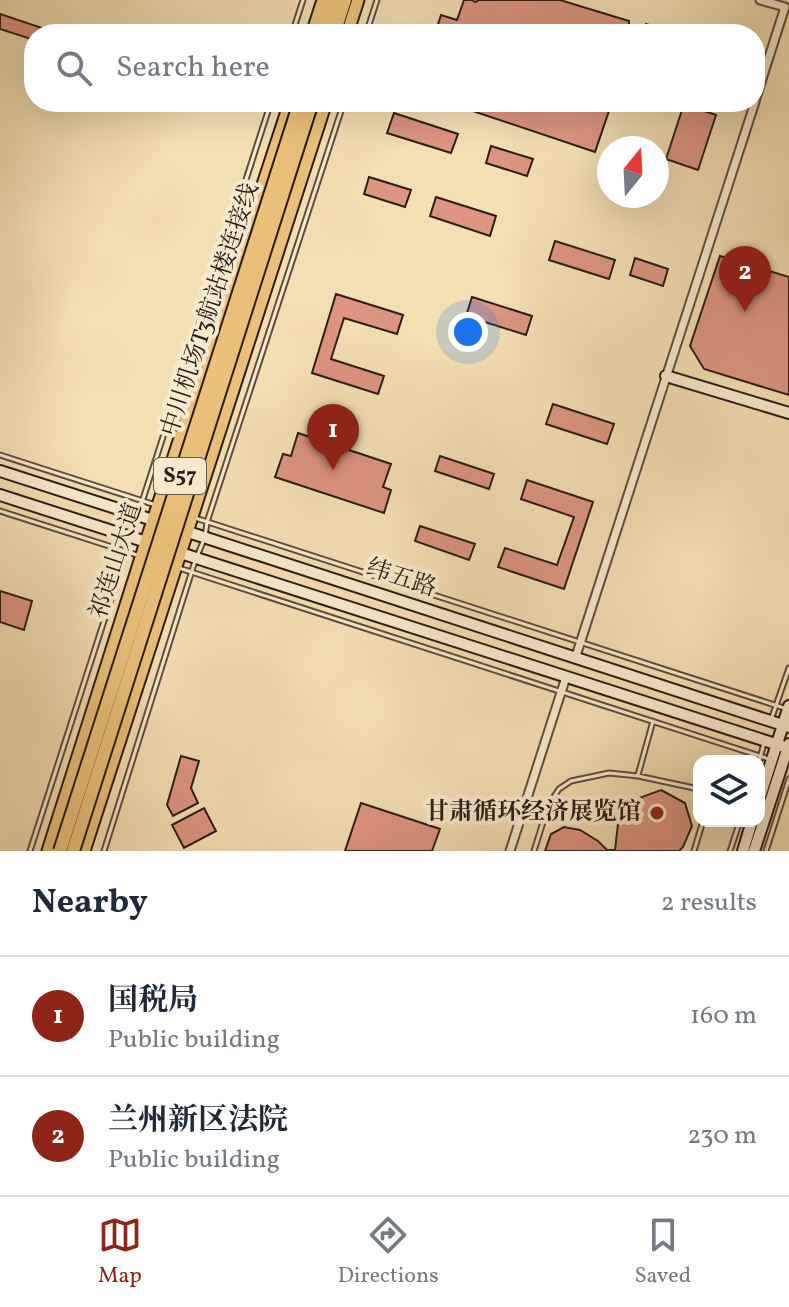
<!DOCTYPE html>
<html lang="en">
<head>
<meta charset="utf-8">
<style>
  :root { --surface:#fff; --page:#f2f2f3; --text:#1f2937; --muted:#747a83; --line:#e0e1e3; --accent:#8f2418 }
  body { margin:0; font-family:Vollkorn,"Noto Serif SC",serif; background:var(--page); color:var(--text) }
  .controls { position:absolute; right:24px; bottom:24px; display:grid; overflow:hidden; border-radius:16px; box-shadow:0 8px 32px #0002 }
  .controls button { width:72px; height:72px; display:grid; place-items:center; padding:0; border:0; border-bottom:2px solid var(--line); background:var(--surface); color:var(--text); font:40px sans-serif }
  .compass { position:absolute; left:597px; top:136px; width:72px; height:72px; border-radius:50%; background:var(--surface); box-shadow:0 8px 32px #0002; rotate:18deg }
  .you { position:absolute; left:468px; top:332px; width:28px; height:28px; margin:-20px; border:6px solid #fff; border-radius:50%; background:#1a73e8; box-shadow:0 0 0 12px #1a73e833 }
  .badge { display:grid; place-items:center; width:52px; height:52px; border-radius:50%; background:var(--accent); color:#fff; font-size:26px; font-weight:700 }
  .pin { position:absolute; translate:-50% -66px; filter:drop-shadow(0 2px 4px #0008) }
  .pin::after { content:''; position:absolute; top:42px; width:28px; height:24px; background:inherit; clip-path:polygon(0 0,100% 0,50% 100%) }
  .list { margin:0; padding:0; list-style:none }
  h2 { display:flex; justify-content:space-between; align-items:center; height:104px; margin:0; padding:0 32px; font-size:34px }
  h2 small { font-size:26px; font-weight:400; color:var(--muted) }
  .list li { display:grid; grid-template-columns:52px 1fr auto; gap:24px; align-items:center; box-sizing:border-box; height:120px; padding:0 32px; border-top:2px solid var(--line) }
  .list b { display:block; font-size:30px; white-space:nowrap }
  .list p { margin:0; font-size:26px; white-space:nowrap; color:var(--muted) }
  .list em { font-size:26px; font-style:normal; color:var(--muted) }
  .icon { flex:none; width:44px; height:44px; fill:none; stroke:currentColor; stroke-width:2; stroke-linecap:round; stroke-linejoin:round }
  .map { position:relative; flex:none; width:789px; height:851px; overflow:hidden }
  .search { position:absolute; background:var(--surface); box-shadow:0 8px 32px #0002; left:24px; right:24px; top:24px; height:88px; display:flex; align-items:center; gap:20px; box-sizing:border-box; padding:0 28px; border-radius:32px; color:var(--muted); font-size:30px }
  .sheet { height:344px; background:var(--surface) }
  nav { display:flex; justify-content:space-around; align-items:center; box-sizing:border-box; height:112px; border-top:2px solid var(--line); background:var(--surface); font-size:22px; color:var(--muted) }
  nav a { display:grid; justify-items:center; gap:4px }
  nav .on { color:var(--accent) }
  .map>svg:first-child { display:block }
</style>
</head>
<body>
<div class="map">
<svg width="789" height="851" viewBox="0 0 789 851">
  <rect width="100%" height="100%" fill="#f3dfb4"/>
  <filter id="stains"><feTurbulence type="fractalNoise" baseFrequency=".0025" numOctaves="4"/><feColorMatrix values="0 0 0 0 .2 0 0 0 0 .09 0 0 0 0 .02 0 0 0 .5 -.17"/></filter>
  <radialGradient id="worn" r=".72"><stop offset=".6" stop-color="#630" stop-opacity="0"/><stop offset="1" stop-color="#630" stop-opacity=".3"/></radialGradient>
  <!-- building -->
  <path fill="#dd9482" stroke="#2c1d16" stroke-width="2" d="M464 0H472L475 2 479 0H560L629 21 628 34H435L441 15 457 20Z
    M0 14 54 32 53 34H34V40L0 29Z
    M646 24 677 34H643Z
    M446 102H612L595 152Z
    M684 104 716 115 698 170 666 159Z
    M394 113 458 134 451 153 387 133Z
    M491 146 533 159 527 176 486 163Z
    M369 177 411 190 405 207 364 194Z
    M436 197 496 216 490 236 430 216Z
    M555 241 615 260 609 279 549 260Z
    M720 256 789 277V395L704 369 690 346Z
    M635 258 668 269 663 286 630 275Z
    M336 294 403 315 397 334 344 318 331 359 384 376 378 394 312 373Z
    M472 297 532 316 526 335 466 316Z
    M553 404 614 424 607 444 546 424Z
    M298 433 391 464 383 487 391 490 384 513 275 477 283 454 291 456Z
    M440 456 494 474 489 489 435 471Z
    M527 480 593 502 564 589 498 567 505 548 557 565 574 517 521 499Z
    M420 526 475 544 469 560 415 541Z
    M0 591 32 601 24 630 0 622Z
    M181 756 199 761 191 788 198 803 173 816 167 805Z
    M661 790 685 803 692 826 683 847 679 851H545L551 834 564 827 580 830 598 841 607 850H615L618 824 639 798Z
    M361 803 440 829 432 851H345Z
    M204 808 216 831 184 848 172 825Z"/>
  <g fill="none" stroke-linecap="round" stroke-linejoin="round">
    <defs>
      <path id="lane" d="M292 34 303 0
        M366 34 377 0
        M0 455 168 509
        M0 511 137 555
        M183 514 784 708
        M132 533 271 102
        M198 554 205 537 207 522 344 102
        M179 568 769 759
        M772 717 789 668
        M759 762 764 743
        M638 775 653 721
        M30 851 130 540
        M104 851 195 561
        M534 851 548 806 559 789 571 781 609 773 638 776 694 788 699 792
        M694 851 703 821
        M730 851 740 821
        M766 851 789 779"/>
      <path id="street" d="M755 101 785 7 760 0
        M576 656 755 102
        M510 851 566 677"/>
      <path id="secondary" d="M666 376 789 413
        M0 471 159 522
        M0 495 788 748
        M182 530 789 727
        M759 800 789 706
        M743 851 752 821
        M754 851 789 744"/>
      <path id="primary" d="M312 34 323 0
        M347 34 358 0
        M48 851 146 542 290 102
        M84 851 326 102"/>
      <path id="highway" d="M322 34 333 0
        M334 34 345 0"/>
    </defs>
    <!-- lane casing -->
    <use href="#lane" stroke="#5e4e3e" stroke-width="7"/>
    <!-- street casing -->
    <use href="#street" stroke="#5e4e3e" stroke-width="11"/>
    <!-- secondary casing -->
    <use href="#secondary" stroke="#2c1d16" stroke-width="14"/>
    <!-- primary casing -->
    <use href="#primary" stroke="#2c1d16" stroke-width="15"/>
    <!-- highway casing -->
    <use href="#highway" stroke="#2c1d16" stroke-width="16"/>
    <!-- lane -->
    <use href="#lane" stroke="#f7eace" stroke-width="3"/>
    <!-- street -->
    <use href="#street" stroke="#f7eace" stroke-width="7"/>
    <!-- secondary -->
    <use href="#secondary" stroke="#f7eace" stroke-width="10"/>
    <!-- primary -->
    <use href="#primary" stroke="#eac07a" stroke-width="11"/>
    <!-- highway -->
    <use href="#highway" stroke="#eac07a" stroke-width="12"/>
    <defs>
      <path id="highway-bridge" d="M60 851 300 102
        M73 851 312 102"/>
    </defs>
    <!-- highway-bridge casing -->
    <use href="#highway-bridge" stroke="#2c1d16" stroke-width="16" stroke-linecap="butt"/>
    <!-- highway-bridge -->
    <use href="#highway-bridge" stroke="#eac07a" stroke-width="12"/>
  </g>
  <!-- markers -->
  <circle fill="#8f2418" stroke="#f7eace" stroke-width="3" cx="657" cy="813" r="8"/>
  <g text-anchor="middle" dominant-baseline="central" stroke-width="8" stroke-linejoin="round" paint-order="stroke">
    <!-- shield labels -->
    <rect fill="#f7eace" stroke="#695a4d" stroke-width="2" x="154" y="458" width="52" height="36" rx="6"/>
    <g font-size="22" font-weight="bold" fill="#2c1d16">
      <text x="180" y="476">S57</text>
    </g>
    <!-- street labels -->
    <g font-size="24" fill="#2c1d16" stroke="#f7eace">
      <text transform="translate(211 310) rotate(-72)">中川机场T3航站楼连接线</text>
      <text transform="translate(117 561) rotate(-72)">祁连山大道</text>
      <text transform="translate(401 579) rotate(18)">纬五路</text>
    </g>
    <!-- poi labels -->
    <g font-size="24" font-weight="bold" fill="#2c1d16" stroke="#f7eace" text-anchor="end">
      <text x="641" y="813">甘肃循环经济展览馆</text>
    </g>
  </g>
  <rect width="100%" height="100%" filter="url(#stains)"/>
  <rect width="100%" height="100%" fill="url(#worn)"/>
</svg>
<div class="controls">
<button><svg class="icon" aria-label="layers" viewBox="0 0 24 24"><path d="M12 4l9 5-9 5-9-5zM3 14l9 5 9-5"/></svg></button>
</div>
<svg class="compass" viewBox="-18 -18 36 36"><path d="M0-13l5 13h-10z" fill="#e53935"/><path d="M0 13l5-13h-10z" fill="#747a83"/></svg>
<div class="you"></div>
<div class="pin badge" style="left:333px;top:470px">1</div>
<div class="pin badge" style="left:745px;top:312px">2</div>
<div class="search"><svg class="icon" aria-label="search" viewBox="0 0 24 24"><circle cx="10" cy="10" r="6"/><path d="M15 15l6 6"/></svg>Search here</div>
</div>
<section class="sheet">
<h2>Nearby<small>2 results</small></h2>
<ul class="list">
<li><span class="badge">1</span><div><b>国税局</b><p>Public building</p></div><em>160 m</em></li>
<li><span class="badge">2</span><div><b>兰州新区法院</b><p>Public building</p></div><em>230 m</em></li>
</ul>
</section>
<nav>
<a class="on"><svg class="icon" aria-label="map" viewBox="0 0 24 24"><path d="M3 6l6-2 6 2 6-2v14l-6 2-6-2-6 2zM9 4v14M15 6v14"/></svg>Map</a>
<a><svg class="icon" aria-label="directions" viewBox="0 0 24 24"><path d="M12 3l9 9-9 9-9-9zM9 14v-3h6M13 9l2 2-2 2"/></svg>Directions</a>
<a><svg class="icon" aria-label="saved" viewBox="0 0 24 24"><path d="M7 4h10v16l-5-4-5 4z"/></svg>Saved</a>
</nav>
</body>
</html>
